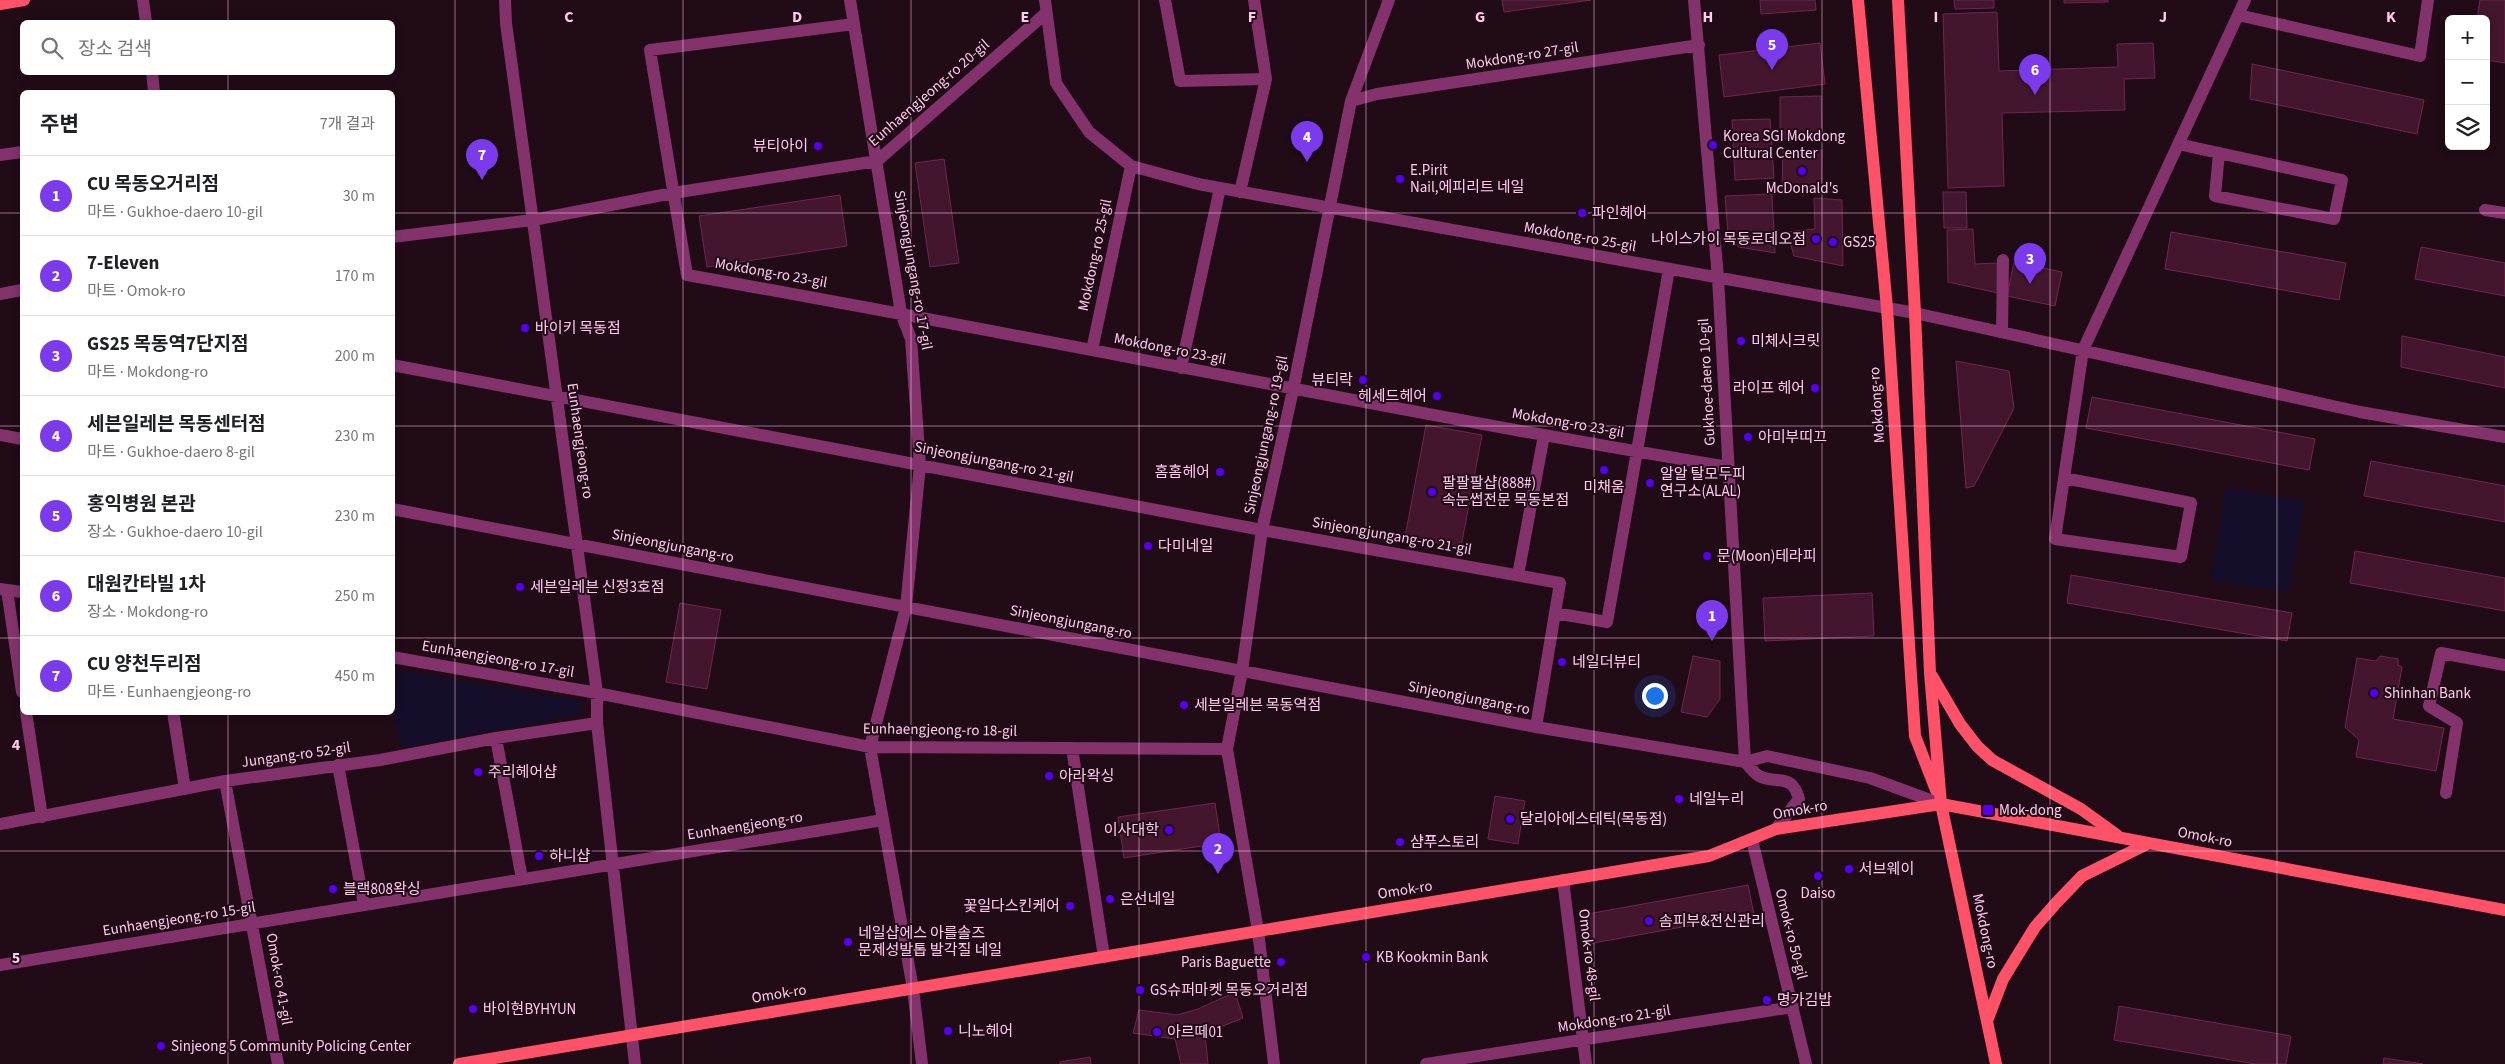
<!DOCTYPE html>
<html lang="ko">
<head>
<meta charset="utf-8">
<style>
  :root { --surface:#fff; --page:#f6f6f6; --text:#202124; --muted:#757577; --line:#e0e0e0; --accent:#7c3aed }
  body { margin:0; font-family:"Source Sans 3","Noto Sans KR",sans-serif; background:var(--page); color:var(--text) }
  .controls { position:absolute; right:15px; top:15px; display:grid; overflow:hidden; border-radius:8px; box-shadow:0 2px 8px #0003 }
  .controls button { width:45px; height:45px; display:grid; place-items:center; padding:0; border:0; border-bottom:1px solid var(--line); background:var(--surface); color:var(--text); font:25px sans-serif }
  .you { position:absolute; left:1654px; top:695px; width:18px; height:18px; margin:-12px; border:4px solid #fff; border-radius:50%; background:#1a73e8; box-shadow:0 0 0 8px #1a73e833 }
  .badge { display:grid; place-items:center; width:32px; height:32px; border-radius:50%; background:var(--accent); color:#fff; font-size:16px; font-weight:700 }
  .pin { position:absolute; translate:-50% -41px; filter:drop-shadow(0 1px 2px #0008) }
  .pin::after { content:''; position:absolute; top:26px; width:18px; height:15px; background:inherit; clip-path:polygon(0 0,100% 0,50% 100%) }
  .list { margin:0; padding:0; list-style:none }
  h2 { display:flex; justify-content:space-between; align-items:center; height:65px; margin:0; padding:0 20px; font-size:21px }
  h2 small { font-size:16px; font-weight:400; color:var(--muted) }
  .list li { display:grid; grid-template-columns:32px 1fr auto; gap:15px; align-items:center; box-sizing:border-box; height:80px; padding:0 20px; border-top:1px solid var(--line) }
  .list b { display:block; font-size:19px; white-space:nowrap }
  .list p { margin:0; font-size:16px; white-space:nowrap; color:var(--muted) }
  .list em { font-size:16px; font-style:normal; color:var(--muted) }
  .icon { flex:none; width:28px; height:28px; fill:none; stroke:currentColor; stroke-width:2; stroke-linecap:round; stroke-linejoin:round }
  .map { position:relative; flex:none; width:2505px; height:1064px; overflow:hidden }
  .search { position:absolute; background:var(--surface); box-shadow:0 2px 8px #0003; left:20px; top:20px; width:375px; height:55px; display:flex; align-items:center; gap:12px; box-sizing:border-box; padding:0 18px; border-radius:8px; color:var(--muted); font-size:19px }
  .panel { position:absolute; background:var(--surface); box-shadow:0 2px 8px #0003; left:20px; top:90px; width:375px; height:625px; border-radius:8px }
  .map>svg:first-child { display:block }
</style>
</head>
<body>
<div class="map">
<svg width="2505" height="1064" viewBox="0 0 2505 1064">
  <rect width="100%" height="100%" fill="#200b17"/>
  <!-- green -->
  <path fill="#140e2b" d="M2226 488 2304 501 2289 592 2211 580Z
    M399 670 581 701 582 714 402 748 393 715Z"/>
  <!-- building -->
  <path fill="#43162e" stroke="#70264f" d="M1502 0H1591L1504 12Z
    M1760 0H1815L1816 10 1761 14Z
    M1954 0H1994V8L1955 9Z
    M2064 0H2108V2L2064 3Z
    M2480 0H2505V63L2486 60V19H2477Z
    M1997 12 1999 71 2118 67 2117 44 2153 43 2155 78 2124 79 2125 110 2002 113 2004 186 1948 188 1943 14Z
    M1820 43 1825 84 1724 97 1719 55Z
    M2252 64 2424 100 2417 134 2250 99Z
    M1821 96 1822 138 1780 139V97Z
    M1770 119 1774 178 1735 180 1732 120Z
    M1783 150H1822L1821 193 1782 192Z
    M944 159 959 263 930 267 915 163Z
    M1943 192H1966L1967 228H1944Z
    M1772 194 1775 253 1739 247 1728 233 1725 196Z
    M840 195 847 246 707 267 699 216Z
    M1814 198 1842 200 1843 266 1794 256 1787 232 1815 229Z
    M1973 229 1975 264 1997 263 1998 293 1948 282 1947 230Z
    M2171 232 2346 263 2339 300 2165 269Z
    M2421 247 2505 263V296L2415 279Z
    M2014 262 2062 272 2055 306 2007 296Z
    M2402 336 2505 357V388L2401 367Z
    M1956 361 2009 371 2014 408 1974 486 1966 488Z
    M2092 397 2315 439 2309 470 2086 428Z
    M1426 425 1482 435 1461 547 1405 537Z
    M2371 461 2505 486V522L2364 496Z
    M2355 551 2505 578V611L2350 583Z
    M2071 575 2292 613 2287 641 2067 603Z
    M1872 593 1874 636 1765 641 1763 598Z
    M680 603 721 610 707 689 666 682Z
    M1693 656 1720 661V699L1707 717 1681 712Z
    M2380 656 2398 659V665L2402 667 2393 719 2444 728 2436 771 2356 757 2359 740 2345 727 2357 658 2376 661Z
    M1495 796 1525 801 1518 844 1488 839Z
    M1215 803 1221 843 1124 858 1118 817Z
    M1748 885 1754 914 1588 944 1582 915Z
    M1235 992 1243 1018 1205 1033 1208 1064H1181L1175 1039 1133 1033 1139 1010 1177 1015 1198 1009Z
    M2119 1006 2291 1036 2286 1064H2255L2114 1040Z
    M1090 1057 1091 1064H1060V1062Z
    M2384 1058 2423 1064H2383Z"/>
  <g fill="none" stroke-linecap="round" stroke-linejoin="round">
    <!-- minor -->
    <path stroke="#83326c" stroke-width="12" d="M143 0 146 22
      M505 0 506 23 597 693V723L635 1064
      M850 0 901 313 911 339 920 465 906 607 870 747 913 989 922 1064
      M1045 0 1056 83 1089 132 1131 166 1198 184 1915 313 2360 412 2505 437
      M1165 0 1180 81 1266 79
      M1694 0 1718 278 1745 762
      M2238 15 2420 56 2428 0
      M854 24 650 50 687 275C1034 336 1380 409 1728 467
      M152 72 154 92
      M1351 101 1377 94 1699 45
      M2178 144 2342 180 2334 219 2215 196 2219 153
      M0 155 22 152
      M1240 192 1266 79 1254 0
      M2485 210 2505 213
      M392 237 533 220 673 193 877 161 1046 13
      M0 294 22 290
      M2002 332 2003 260
      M1092 350 1131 166
      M392 365 1262 530 1560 583 1536 727
      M1181 368 1220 188
      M0 435 22 439
      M2064 478 2191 503 2181 557 2055 539 2083 350 2245 0
      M392 509 1536 727 1745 762 1767 756 1870 778 1941 804
      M1518 575 1544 435
      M0 589 22 592
      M7 590 22 692
      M1555 613 1607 622 1669 269
      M392 657 597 693 870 747 1227 749
      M26 712 42 817
      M173 712 185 789
      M496 738 522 879
      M1072 748 1104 957
      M1745 762C1749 766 1754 773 1759 776 1778 785 1792 772 1799 799L1776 829
      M338 765 364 905
      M225 781 278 1064
      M2446 793 2457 723 2429 706 2441 653 2505 665
      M0 824 225 781 380 760 496 738 597 723
      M1752 840 1806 1064
      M1563 880 1586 1064
      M0 965 883 820
      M1274 1064 1258 931 1227 749 1242 671 1262 530 1293 390 1351 101 1389 0
      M1426 1064 1793 1007"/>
    <!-- major -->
    <path stroke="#ff5167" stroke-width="12" d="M1858 0 1887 308 1915 736 1936 790
      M1898 0 1915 313 1930 673 1941 804 1996 1064
      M0 4 24 0
      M1932 676 1960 724 1977 746 1992 760 2081 809 2117 835
      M1987 1021 2003 979 2035 927 2057 902 2082 876 2149 843
      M459 1064 1709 856 1776 829 1941 804 2505 910"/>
  </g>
  <!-- grid -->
  <path fill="none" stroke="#ffcaec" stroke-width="1" stroke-opacity="0.55" d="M228 0V22M455 0V1064M683 0V1064M911 0V1064M1139 0V1064M1366 0V1064M1594 0V1064M1822 0V1064M2050 0V1064M2277 0V1064M228 72V92M0 213H22M392 213H2505M0 426H22M392 426H2505M0 638H22M392 638H2505M228 712V1064M0 851H2505"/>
  <!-- markers -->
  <g fill="#5500f5" stroke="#200b17" stroke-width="2">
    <circle cx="1713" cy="145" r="5"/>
    <circle cx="818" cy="146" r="5"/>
    <circle cx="1802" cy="171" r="5"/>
    <circle cx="1400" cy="179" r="5"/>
    <circle cx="1582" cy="213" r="5"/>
    <circle cx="1816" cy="239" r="5"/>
    <circle cx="1833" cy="242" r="5"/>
    <circle cx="525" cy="328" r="5"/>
    <circle cx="1741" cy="341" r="5"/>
    <circle cx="1363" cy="380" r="5"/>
    <circle cx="1815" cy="388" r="5"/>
    <circle cx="1437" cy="396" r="5"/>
    <circle cx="1748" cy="437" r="5"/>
    <circle cx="1604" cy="470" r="5"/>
    <circle cx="1220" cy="472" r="5"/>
    <circle cx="1650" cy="483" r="5"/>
    <circle cx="1432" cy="492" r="5"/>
    <circle cx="1148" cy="546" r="5"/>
    <circle cx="1707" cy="556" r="5"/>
    <circle cx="520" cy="587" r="5"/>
    <circle cx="1562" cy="662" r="5"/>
    <circle cx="2374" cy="693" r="5"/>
    <circle cx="1184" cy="705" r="5"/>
    <circle cx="478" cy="772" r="5"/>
    <circle cx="1049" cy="776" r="5"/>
    <circle cx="1679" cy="799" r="5"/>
    <rect x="1982" y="804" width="12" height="12" rx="2.5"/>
    <circle cx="1510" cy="819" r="5"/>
    <circle cx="1169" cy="830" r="5"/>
    <circle cx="1400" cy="842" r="5"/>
    <circle cx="539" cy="856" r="5"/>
    <circle cx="1849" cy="869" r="5"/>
    <circle cx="1818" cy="876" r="5"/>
    <circle cx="333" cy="889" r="5"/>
    <circle cx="1110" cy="899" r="5"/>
    <circle cx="1070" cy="906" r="5"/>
    <circle cx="1649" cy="921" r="5"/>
    <circle cx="848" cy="942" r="5"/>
    <circle cx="1366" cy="957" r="5"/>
    <circle cx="1281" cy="962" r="5"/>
    <circle cx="1140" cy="990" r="5"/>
    <circle cx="1767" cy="1000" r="5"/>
    <circle cx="473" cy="1009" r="5"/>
    <circle cx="948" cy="1031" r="5"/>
    <circle cx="1157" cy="1032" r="5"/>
    <circle cx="161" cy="1046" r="5"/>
  </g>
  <g text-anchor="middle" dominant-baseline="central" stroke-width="4" stroke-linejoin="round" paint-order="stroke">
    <!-- street labels -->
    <g font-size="15" fill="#ffcaec" stroke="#200b17">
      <text transform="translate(1522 56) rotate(-9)">Mokdong-ro 27-gil</text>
      <text transform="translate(929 93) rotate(-41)">Eunhaengjeong-ro 20-gil</text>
      <text transform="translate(1580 237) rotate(10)">Mokdong-ro 25-gil</text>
      <text transform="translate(1095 255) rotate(-78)">Mokdong-ro 25-gil</text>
      <text transform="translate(913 270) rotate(80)">Sinjeongjungang-ro 17-gil</text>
      <text transform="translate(771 273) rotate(10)">Mokdong-ro 23-gil</text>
      <text transform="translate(1170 349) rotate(11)">Mokdong-ro 23-gil</text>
      <text transform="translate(1707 382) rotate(-93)">Gukhoe-daero 10-gil</text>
      <text transform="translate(1877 405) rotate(-94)">Mokdong-ro</text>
      <text transform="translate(1568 423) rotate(10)">Mokdong-ro 23-gil</text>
      <text transform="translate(1266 435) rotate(-78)">Sinjeongjungang-ro 19-gil</text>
      <text transform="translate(580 441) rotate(82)">Eunhaengjeong-ro</text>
      <text transform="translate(994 462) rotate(11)">Sinjeongjungang-ro 21-gil</text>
      <text transform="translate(1392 536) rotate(10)">Sinjeongjungang-ro 21-gil</text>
      <text transform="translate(673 546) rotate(11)">Sinjeongjungang-ro</text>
      <text transform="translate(1071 622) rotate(11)">Sinjeongjungang-ro</text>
      <text transform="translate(498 659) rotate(10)">Eunhaengjeong-ro 17-gil</text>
      <text transform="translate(1469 698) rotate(11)">Sinjeongjungang-ro</text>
      <text transform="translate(940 730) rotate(1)">Eunhaengjeong-ro 18-gil</text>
      <text transform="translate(296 755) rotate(-8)">Jungang-ro 52-gil</text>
      <text transform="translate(1800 810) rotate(-10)">Omok-ro</text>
      <text transform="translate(745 826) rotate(-9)">Eunhaengjeong-ro</text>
      <text transform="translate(2205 837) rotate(11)">Omok-ro</text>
      <text transform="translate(1405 890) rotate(-9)">Omok-ro</text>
      <text transform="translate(179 919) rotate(-9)">Eunhaengjeong-ro 15-gil</text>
      <text transform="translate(1985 931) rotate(78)">Mokdong-ro</text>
      <text transform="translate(1791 934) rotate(76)">Omok-ro 50-gil</text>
      <text transform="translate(1589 955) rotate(83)">Omok-ro 48-gil</text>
      <text transform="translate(279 979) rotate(80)">Omok-ro 41-gil</text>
      <text transform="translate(779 994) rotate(-9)">Omok-ro</text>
      <text transform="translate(1614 1019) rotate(-9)">Mokdong-ro 21-gil</text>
    </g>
    <!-- poi labels -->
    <g font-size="15" fill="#ffcaec" stroke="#200b17" text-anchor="start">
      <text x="1723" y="136">Korea SGI Mokdong<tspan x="1723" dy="17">Cultural Center</tspan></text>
      <text x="808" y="146" text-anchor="end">뷰티아이</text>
      <text x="1410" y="170">E.Pirit<tspan x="1410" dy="17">Nail,에피리트 네일</tspan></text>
      <text x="1802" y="188" text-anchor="middle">McDonald's</text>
      <text x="1592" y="213">파인헤어</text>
      <text x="1806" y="239" text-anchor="end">나이스가이 목동로데오점</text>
      <text x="1843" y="242">GS25</text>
      <text x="535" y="328">바이키 목동점</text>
      <text x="1751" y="341">미체시크릿</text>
      <text x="1353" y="380" text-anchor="end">뷰티락</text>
      <text x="1805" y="388" text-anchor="end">라이프 헤어</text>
      <text x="1427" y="396" text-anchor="end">헤세드헤어</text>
      <text x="1758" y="437">아미부띠끄</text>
      <text x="1210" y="472" text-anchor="end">홈홈헤어</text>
      <text x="1660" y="474">알알 탈모두피<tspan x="1660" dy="17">연구소(ALAL)</tspan></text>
      <text x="1442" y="483">팔팔팔샵(888#)<tspan x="1442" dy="17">속눈썹전문 목동본점</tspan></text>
      <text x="1604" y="487" text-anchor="middle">미채움</text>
      <text x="1158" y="546">다미네일</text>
      <text x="1717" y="556">문(Moon)테라피</text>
      <text x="530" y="587">세븐일레븐 신정3호점</text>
      <text x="1572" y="662">네일더뷰티</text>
      <text x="2384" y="693">Shinhan Bank</text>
      <text x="1194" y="705">세븐일레븐 목동역점</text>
      <text x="488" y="772">주리헤어샵</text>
      <text x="1059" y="776">아라왁싱</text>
      <text x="1689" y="799">네일누리</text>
      <text x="1999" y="810">Mok-dong</text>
      <text x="1520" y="819">달리아에스테틱(목동점)</text>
      <text x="1159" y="830" text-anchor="end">이사대학</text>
      <text x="1410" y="842">샴푸스토리</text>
      <text x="549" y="856">하니샵</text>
      <text x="1859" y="869">서브웨이</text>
      <text x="343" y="889">블랙808왁싱</text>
      <text x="1818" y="893" text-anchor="middle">Daiso</text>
      <text x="1120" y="899">은선네일</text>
      <text x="1060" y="906" text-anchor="end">꽃일다스킨케어</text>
      <text x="1659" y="921">솜피부&amp;전신관리</text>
      <text x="858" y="933">네일샵에스 아를솔즈<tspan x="858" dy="17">문제성발톱 발각질 네일</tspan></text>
      <text x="1376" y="957">KB Kookmin Bank</text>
      <text x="1271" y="962" text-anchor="end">Paris Baguette</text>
      <text x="1150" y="990">GS슈퍼마켓 목동오거리점</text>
      <text x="1777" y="1000">명가김밥</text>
      <text x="483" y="1009">바이현BYHYUN</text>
      <text x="958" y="1031">니노헤어</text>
      <text x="1167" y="1032">아르떼01</text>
      <text x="171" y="1046">Sinjeong 5 Community Policing Center</text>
    </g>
  </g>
  <g font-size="16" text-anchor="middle" font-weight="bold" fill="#ffcaec" stroke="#200b17" stroke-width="4" stroke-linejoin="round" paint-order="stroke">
    <text x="569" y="22">C</text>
    <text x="797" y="22">D</text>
    <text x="1025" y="22">E</text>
    <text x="1252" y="22">F</text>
    <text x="1480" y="22">G</text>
    <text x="1708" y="22">H</text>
    <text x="1936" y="22">I</text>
    <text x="2163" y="22">J</text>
    <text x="2391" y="22">K</text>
    <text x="16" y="750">4</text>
    <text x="16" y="963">5</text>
  </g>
</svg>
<div class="controls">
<button>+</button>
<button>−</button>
<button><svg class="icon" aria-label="layers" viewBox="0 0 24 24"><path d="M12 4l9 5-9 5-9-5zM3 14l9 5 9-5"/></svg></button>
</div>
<div class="you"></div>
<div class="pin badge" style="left:1712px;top:641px">1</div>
<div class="pin badge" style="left:1218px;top:874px">2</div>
<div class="pin badge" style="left:2030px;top:284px">3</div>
<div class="pin badge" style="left:1307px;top:162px">4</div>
<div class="pin badge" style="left:1772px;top:70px">5</div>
<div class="pin badge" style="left:2035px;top:95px">6</div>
<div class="pin badge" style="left:482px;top:180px">7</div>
<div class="search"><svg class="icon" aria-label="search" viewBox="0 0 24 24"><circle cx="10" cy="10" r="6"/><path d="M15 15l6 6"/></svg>장소 검색</div>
<section class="panel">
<h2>주변<small>7개 결과</small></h2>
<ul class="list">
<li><span class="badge">1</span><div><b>CU 목동오거리점</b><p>마트 · Gukhoe-daero 10-gil</p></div><em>30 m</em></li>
<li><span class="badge">2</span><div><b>7-Eleven</b><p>마트 · Omok-ro</p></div><em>170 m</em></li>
<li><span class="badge">3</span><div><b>GS25 목동역7단지점</b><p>마트 · Mokdong-ro</p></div><em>200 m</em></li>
<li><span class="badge">4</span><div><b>세븐일레븐 목동센터점</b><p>마트 · Gukhoe-daero 8-gil</p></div><em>230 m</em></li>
<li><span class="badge">5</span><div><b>홍익병원 본관</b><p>장소 · Gukhoe-daero 10-gil</p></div><em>230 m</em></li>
<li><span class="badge">6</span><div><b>대원칸타빌 1차</b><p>장소 · Mokdong-ro</p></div><em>250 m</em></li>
<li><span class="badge">7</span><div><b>CU 양천두리점</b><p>마트 · Eunhaengjeong-ro</p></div><em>450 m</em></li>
</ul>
</section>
</div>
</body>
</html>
